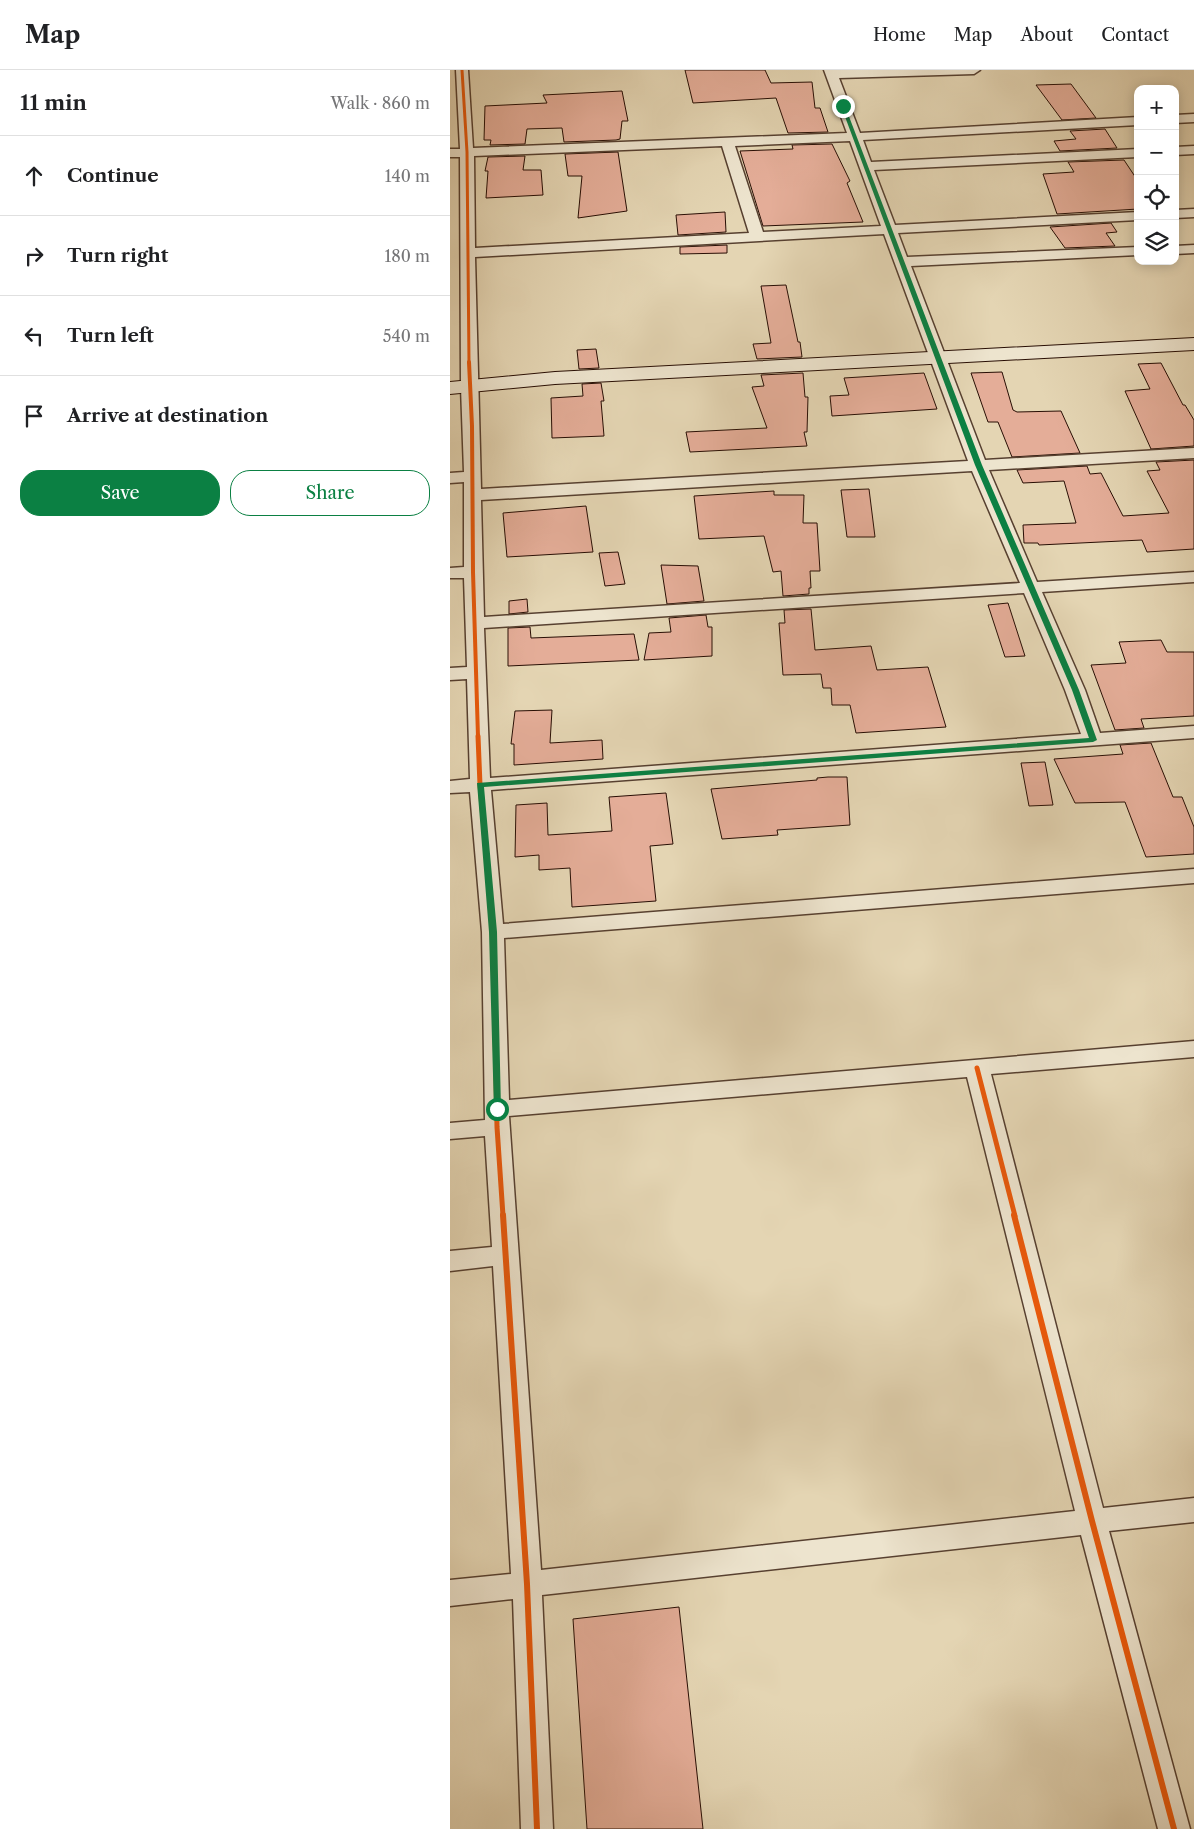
<!DOCTYPE html>
<html lang="en">
<head>
<meta charset="utf-8">
<style>
  :root { --surface:#fff; --page:#f2f2f2; --text:#202124; --muted:#757577; --line:#e0e0e0; --accent:#0b8043 }
  body { margin:0; font-family:"Libre Caslon Text",serif; background:var(--page); color:var(--text) }
  .controls { position:absolute; right:15px; top:15px; display:grid; overflow:hidden; border-radius:10px; box-shadow:0 2px 12px #0003 }
  .controls button { width:45px; height:45px; display:grid; place-items:center; padding:0; border:0; border-bottom:1px solid var(--line); background:var(--surface); color:var(--text); font:25px sans-serif }
  .stop { position:absolute; width:15px; height:15px; margin:-11px; border:4px solid #0b8043; border-radius:50%; background:#fff }
  .stop.end { background:#0b8043; border-color:#fff; box-shadow:0 1px 5px #0008 }
  .list { margin:0; padding:0; list-style:none }
  h2 { display:flex; justify-content:space-between; align-items:center; height:65px; margin:0; padding:0 20px; font-size:21px }
  h2 small { font-size:16px; font-weight:400; color:var(--muted) }
  .list li { display:grid; grid-template-columns:32px 1fr auto; gap:15px; align-items:center; box-sizing:border-box; height:80px; padding:0 20px; border-top:1px solid var(--line) }
  .list b { display:block; font-size:19px; white-space:nowrap }
  .list em { font-size:16px; font-style:normal; color:var(--muted) }
  .actions { display:flex; gap:10px; padding:15px 20px }
  .actions a { flex:1; padding:11px 0; border:1px solid var(--accent); border-radius:20px; text-align:center; font-size:18px; color:var(--accent) }
  .actions .main { background:var(--accent); color:#fff }
  .icon { flex:none; width:28px; height:28px; fill:none; stroke:currentColor; stroke-width:2; stroke-linecap:round; stroke-linejoin:round }
  .map { position:relative; flex:none; width:744px; height:1759px; overflow:hidden }
  header { display:flex; align-items:center; gap:30px; box-sizing:border-box; height:70px; padding:0 25px; background:var(--surface); border-bottom:1px solid var(--line) }
  header strong { font-size:24px }
  nav { display:flex; gap:28px; margin-inline-start:auto; font-size:18px }
  main { display:flex }
  aside { flex:1; background:var(--surface) }
  .map>svg:first-child { display:block }
</style>
</head>
<body>
<header>
<strong>Map</strong>
<nav><a>Home</a><a>Map</a><a>About</a><a>Contact</a></nav>
</header>
<main>
<aside>
<h2>11 min<small>Walk · 860 m</small></h2>
<ul class="list">
<li><svg class="icon" aria-label="ahead" viewBox="0 0 24 24"><path d="M12 20V5M6 11l6-6 6 6"/></svg><div><b>Continue</b></div><em>140 m</em></li>
<li><svg class="icon" aria-label="right" viewBox="0 0 24 24"><path d="M7 20v-9h11M14 6l5 5-5 5"/></svg><div><b>Turn right</b></div><em>180 m</em></li>
<li><svg class="icon" aria-label="left" viewBox="0 0 24 24"><path d="M17 20v-9H6M10 6l-5 5 5 5"/></svg><div><b>Turn left</b></div><em>540 m</em></li>
<li><svg class="icon" aria-label="arrive" viewBox="0 0 24 24"><path d="M6 21V4h12l-3 4 3 4H6"/></svg><div><b>Arrive at destination</b></div></li>
</ul>
<div class="actions"><a class="main">Save</a><a>Share</a></div>
</aside>
<div class="map">
<svg width="744" height="1759" viewBox="0 0 744 1759">
  <rect width="100%" height="100%" fill="#e4d5b3"/>
  <filter id="stains"><feTurbulence type="fractalNoise" baseFrequency=".004" numOctaves="4"/><feColorMatrix values="0 0 0 0 .2 0 0 0 0 .09 0 0 0 0 .02 0 0 0 .5 -.17"/></filter>
  <radialGradient id="worn" r=".72"><stop offset=".6" stop-color="#630" stop-opacity="0"/><stop offset="1" stop-color="#630" stop-opacity=".3"/></radialGradient>
  <!-- building -->
  <path fill="#e4ad98" stroke="#280e04" d="M235 0H315L321 13 362 12 365 38H370L378 62 338 63 326 28 243 33Z
    M621 14 646 48 612 50 586 15Z
    M172 21 178 51H172L170 69 166 70 114 72 112 58 77 59 75 74 40 75 41 70H34L35 36 97 33 93 25Z
    M655 59 667 78 610 81 604 71 626 69 620 61Z
    M382 74 400 111 397 113 413 152 313 156 290 81 343 79 342 75Z
    M168 82 177 141 128 148 132 106H118L115 84Z
    M75 86 73 100H91L93 125 36 128 38 101H35L38 87Z
    M674 90 688 111V139L607 144 593 104 624 102 618 92Z
    M275 142 276 162 228 165 226 145Z
    M661 153 667 162 656 163 665 176 615 178 600 157Z
    M277 175V183L230 184V177Z
    M336 215 348 272H350L352 287 307 289 303 274 321 273 311 216Z
    M146 279 149 298 129 299 127 280Z
    M711 293 733 335H735L744 350V376L701 379 675 321 700 319 688 294Z
    M552 302 563 340 567 342 611 341 630 383 562 387 548 352H538L521 303Z
    M353 303 355 327H358L357 362H354L357 376 240 382 236 362 317 358 302 317 314 316 311 305Z
    M474 303 487 339 382 346 380 326 399 325 394 308Z
    M151 313 154 331H151L154 366 102 368 101 328 133 326 132 314Z
    M744 390V479L697 482 692 470 589 475 588 473H574L573 455 626 453 614 411 573 413 567 400 637 396 640 404 651 403 673 446 719 443 697 401 710 400 706 392Z
    M419 419 425 467H397L391 420Z
    M324 421V425H354L353 453H367L370 501H360L361 518H359V524L333 526 331 501 323 502 314 466 249 469 244 426Z
    M136 436 143 482 57 487 53 443Z
    M168 482 175 514 155 516 149 483Z
    M211 495 248 496 254 531 217 534Z
    M77 529 78 542 59 544V531Z
    M558 533 575 586 555 587 538 535Z
    M361 539 365 580 421 576 427 600 478 597 496 657 406 663 400 635H382L381 618H373L371 604 333 605 329 553H335L334 540Z
    M256 545 258 557H262V586L194 590 199 563 221 562 219 548Z
    M80 557 81 568 184 564 189 590 58 596V558Z
    M711 570 717 582H744V646L691 649 694 658 665 660 641 595 676 593 669 572Z
    M102 640 100 673 152 670 153 689 64 695V674H61L65 641Z
    M701 673 723 727H732L744 757V784L696 787 675 732 625 733 604 689 673 684 670 675Z
    M595 692 603 735 579 736 571 693Z
    M378 707H397L400 755 327 760 328 765 272 769 261 719 367 710V708Z
    M216 723 223 774 200 776 206 831 122 837 120 798 89 800V785L65 787 66 735 97 733 98 765 162 761 159 727Z
    M229 1537 253 1759H137L123 1549Z"/>
  <g fill="none" stroke-linecap="round" stroke-linejoin="round">
    <defs>
      <path id="street" d="M6 0H18L23 78 397 63 374 0H530L524 4 389 8 410 63 688 47V55L413 70 421 92 688 79V87L424 100 445 155 688 142V150L448 163 457 187 688 177V185L461 196 535 390 744 378V388L539 400 587 512 744 502V512L592 522 635 620 650 663 744 656V668L41 720 53 854 744 799V813L54 868 59 1030 744 971V987L541 1004 653 1438 744 1428V1452L659 1461 740 1759H708L631 1465 92 1525 103 1759H71L63 1529 0 1536V1510L61 1504 43 1196 0 1201V1181L42 1177 35 1066 0 1069V1053L35 1050 32 862 20 722 0 723V711L20 709 17 609 0 610V598L17 597 14 508H0V498L14 497V412L0 413V403L14 402 11 317 10 87H0V79H10ZM400 71 431 156 313 162 285 76ZM272 76 299 163 25 178 24 86ZM434 164 518 391 31 419 25 187ZM522 401 570 513 34 547 31 430ZM574 523 615 620 631 664 40 708 34 558ZM517 1007 625 1441 91 1500 59 1046Z
        M744 44V52L725 53V45Z
        M744 76V84L725 85V77Z
        M744 139V147L725 148V140Z
        M744 175V183L725 184V176Z"/>
      <path id="secondary" d="M744 268V280L105 314 0 324V312L105 302Z"/>
    </defs>
    <!-- street casing -->
    <use href="#street" stroke="#574030" stroke-width="3"/>
    <!-- secondary casing -->
    <use href="#secondary" stroke="#280e04" stroke-width="2"/>
    <!-- street -->
    <use href="#street" fill="#ede4ce" fill-rule="evenodd"/>
    <!-- secondary -->
    <use href="#secondary" fill="#ede4ce" fill-rule="evenodd"/>
    <defs>
      <path id="cycleway-far3" d="M12 0 17 82 19 293"/>
      <path id="cycleway-far2" d="M19 292 22 356 23 502 28 667"/>
      <path id="cycleway-far1" d="M28 666 30 715 43 862 47 1057 53 1146
        M527 998 565 1146"/>
      <path id="cycleway" d="M53 1145 77 1514 87 1759
        M564 1145 642 1451 724 1759"/>
    </defs>
    <!-- cycleway-far3 casing -->
    <use href="#cycleway-far3" stroke="#ede4ce" stroke-width="5"/>
    <!-- cycleway-far2 casing -->
    <use href="#cycleway-far2" stroke="#ede4ce" stroke-width="6"/>
    <!-- cycleway-far1 casing -->
    <use href="#cycleway-far1" stroke="#ede4ce" stroke-width="8"/>
    <!-- cycleway casing -->
    <use href="#cycleway" stroke="#ede4ce" stroke-width="9"/>
    <!-- cycleway-far3 -->
    <use href="#cycleway-far3" stroke="#e8590c" stroke-width="3"/>
    <!-- cycleway-far2 -->
    <use href="#cycleway-far2" stroke="#e8590c" stroke-width="4"/>
    <!-- cycleway-far1 -->
    <use href="#cycleway-far1" stroke="#e8590c" stroke-width="5"/>
    <!-- cycleway -->
    <use href="#cycleway" stroke="#e8590c" stroke-width="6"/>
  </g>
  <!-- route -->
  <path fill="#0b8043" d="M393 34 395 36 532 395 629 620 647 670 643 672 34 717 47 862 51 1039 47 1042 44 1041 39 862 27 713 639 668 622 620 525 395 391 36Z"/>
  <rect width="100%" height="100%" filter="url(#stains)"/>
  <rect width="100%" height="100%" fill="url(#worn)"/>
</svg>
<div class="controls">
<button>+</button>
<button>−</button>
<button><svg class="icon" aria-label="locate" viewBox="0 0 24 24"><circle cx="12" cy="12" r="6"/><path d="M12 2v4M12 18v4M2 12h4M18 12h4"/></svg></button>
<button><svg class="icon" aria-label="layers" viewBox="0 0 24 24"><path d="M12 4l9 5-9 5-9-5zM3 14l9 5 9-5"/></svg></button>
</div>
<div class="stop" style="left:47px;top:1039px"></div>
<div class="stop end" style="left:393px;top:36px"></div>
</div>
</main>
</body>
</html>
